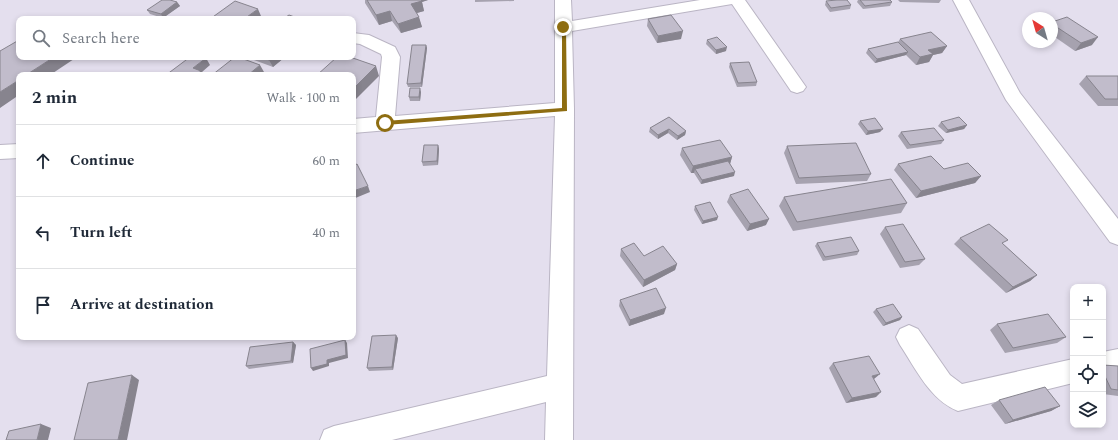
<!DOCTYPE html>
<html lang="en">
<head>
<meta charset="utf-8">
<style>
  :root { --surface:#fff; --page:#f6f6f7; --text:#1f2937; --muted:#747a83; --line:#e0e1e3 }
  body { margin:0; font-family:Spectral,serif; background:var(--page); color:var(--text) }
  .controls { position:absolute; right:12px; bottom:12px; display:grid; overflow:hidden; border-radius:8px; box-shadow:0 2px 6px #0003 }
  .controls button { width:36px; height:36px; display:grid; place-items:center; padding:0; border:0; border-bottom:1px solid var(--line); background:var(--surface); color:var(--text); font:20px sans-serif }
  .compass { position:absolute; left:1022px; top:12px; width:36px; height:36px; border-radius:50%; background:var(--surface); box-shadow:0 2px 6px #0003; rotate:323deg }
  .stop { position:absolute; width:12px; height:12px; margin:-9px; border:3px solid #8e6d11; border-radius:50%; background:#fff }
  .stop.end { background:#8e6d11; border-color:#fff; box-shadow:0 1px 4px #0008 }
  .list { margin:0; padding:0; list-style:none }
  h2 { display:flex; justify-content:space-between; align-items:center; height:52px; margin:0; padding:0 16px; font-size:17px }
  h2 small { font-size:13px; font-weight:400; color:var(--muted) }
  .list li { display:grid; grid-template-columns:26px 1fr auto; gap:12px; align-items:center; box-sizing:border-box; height:72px; padding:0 16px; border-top:1px solid var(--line) }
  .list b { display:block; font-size:15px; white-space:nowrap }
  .list em { font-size:13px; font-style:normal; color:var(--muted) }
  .icon { flex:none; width:22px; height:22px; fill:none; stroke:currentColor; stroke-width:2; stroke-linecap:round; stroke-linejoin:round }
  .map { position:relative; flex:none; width:1118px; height:440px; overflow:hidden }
  .search { position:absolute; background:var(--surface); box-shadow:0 2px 6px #0003; left:16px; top:16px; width:340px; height:44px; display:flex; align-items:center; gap:10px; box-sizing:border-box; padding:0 14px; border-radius:8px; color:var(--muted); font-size:15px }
  .panel { position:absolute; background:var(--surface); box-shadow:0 2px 6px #0003; left:16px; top:72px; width:340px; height:268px; border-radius:8px }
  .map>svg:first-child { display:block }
</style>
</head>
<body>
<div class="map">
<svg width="1118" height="440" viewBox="0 0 1118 440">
  <rect width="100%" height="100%" fill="#e4dfee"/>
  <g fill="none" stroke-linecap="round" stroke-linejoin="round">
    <defs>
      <path id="street" d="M555 0H571L572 21 700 0H745L806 87 803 91 797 93 791 91 732 4 572 31 574 109 573 440H545L546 402 392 440H320L324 430 334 426 547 376 555 116 353 133V119L376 117 382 57 381 54 360 44 353 43V33L369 35 395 47 400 57 395 116 555 103Z
        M953 0H969L1020 93 1118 219V245L1110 242 1006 100Z
        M19 144V158L0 159V145Z
        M909 325 918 329 950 375 962 384 1073 359V383L958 411C930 400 916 369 900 345L896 337 900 329Z
        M1118 349V373L1103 376V352Z"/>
    </defs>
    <!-- street casing -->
    <use href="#street" stroke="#bab5c4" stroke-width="2"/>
    <!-- street -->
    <use href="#street" fill="#fff" fill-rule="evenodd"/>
  </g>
  <!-- wall -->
  <path fill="#a6a2af" d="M365 0H428L422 2 424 11 417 13 422 27 401 33 392 21 379 25 365 3Z
    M475 0H514V1L475 2Z
    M858 0H890L892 2 890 6 863 9 857 2Z
    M898 0H941L939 3 900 2Z
    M826 1 851 5 850 9 830 12 825 5Z
    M177 2 180 6 163 18 150 14 147 10Z
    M648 19 681 39 657 43 647 26Z
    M1052 22 1092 45 1075 51 1052 35Z
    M900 39 947 46 942 53 933 55 929 62 916 65 906 55 875 63 866 53 868 49 898 42Z
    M707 40 726 51 716 54 706 44Z
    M426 45 427 48 422 87H408L407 84Z
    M246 57H285L273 67Z
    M730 63 757 82 756 86 737 87 729 67Z
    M1086 76H1118V106H1098L1079 84Z
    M421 92 420 101H410L409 97Z
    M669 117 686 131 685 135 677 140 668 133 658 139 649 132 650 128Z
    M860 121 880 132 866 135 858 124Z
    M941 122 967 125 964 129 946 133 938 126Z
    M901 132 944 140 941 144 907 149 898 136Z
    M438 145 439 149 438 165 423 166 422 162Z
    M787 146 871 174 867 181 796 184 784 153Z
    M682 148 732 157 730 164 734 176 701 184 694 173H691L680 155Z
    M898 164 981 176 975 183 916 198 894 170Z
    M730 195 766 225 747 231 727 202Z
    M784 197 907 203 901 213 793 231 779 206Z
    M695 206 717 220 702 224 694 210Z
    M885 227 925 259 919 265 900 268 880 234Z
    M960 238 1004 245 1037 275 1030 281 1006 293 954 244Z
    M817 243 859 251 857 255 823 261 815 246Z
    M621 249 644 256 677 264 675 270 643 287 620 256Z
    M620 300 664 314 629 326 619 306Z
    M876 309 902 317 900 320 883 326 873 312Z
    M997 324 1066 337 1057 343 1005 353 990 330Z
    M398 338 393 370 369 371 367 368Z
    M293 342 296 345 293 363 249 369 246 366Z
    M833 363 874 379 876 397 846 403 829 368Z
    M1103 365 1118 366V396L1103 394Z
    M999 400 1060 406 1051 411 1005 424 991 405Z"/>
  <!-- shaded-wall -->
  <path fill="#87848e" d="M417 0H428L422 2 424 11 413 14 411 4Z
    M177 2 180 6 163 18 161 14Z
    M258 9 261 16 257 19H244Z
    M390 11 392 21 379 25 376 15Z
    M419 17 422 27 401 33 398 24Z
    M683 31 681 39 657 43 658 36Z
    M1098 37 1092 45 1075 51 1081 43Z
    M426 45 427 48 422 87 421 83Z
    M947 46 942 53 933 55 929 62 916 65 920 57 928 50Z
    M727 47 726 51 716 54V50Z
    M908 52 906 55 875 63 877 59Z
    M54 57H77L50 75H26Z
    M273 57H285L273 67 269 60Z
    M206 58 210 65 202 72 204 75H196L193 68Z
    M260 65 264 72 260 75H248Z
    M376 66 379 76 353 102V89Z
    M19 80V95L0 108V92Z
    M420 88 421 92 420 101 419 97Z
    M967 125 964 129 946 133 948 130Z
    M669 129 668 133 658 139V135Z
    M883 129 880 132 866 135 868 131Z
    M686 131 685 135 677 140 678 136Z
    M438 145 439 149 438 165 437 161Z
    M732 157 730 164 695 169 694 173H691L693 166Z
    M735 172 734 176 701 184 702 180Z
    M981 176 975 183 916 198 921 191Z
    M368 186 370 192 353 199V191Z
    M718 217 717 220 702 224 703 221Z
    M769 219 766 225 747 231 750 224Z
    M677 264 675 270 643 287 644 280Z
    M1037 275 1030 281 1006 293 1013 287Z
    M666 308 664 314 629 326 630 320Z
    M902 317 900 320 883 326 886 323Z
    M396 335 398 338 393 370 392 367Z
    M345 340 347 343 348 358 329 363V366L313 371 311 368 327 360Z
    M293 342 296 345 293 363 291 361Z
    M880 374 874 379 872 376Z
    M132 375 139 380 127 440H118Z
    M881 392 876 397 846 403 852 398Z
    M1060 406 1051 411 1005 424 1013 420Z
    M41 424 51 428 48 440H37Z"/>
  <!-- building -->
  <path fill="#c1bccb" stroke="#87848e" d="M162 0H170L177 2 161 14 147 10Z
    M367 0H421L422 1 411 4 419 17 398 24 390 11 376 15Z
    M837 0H847L851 5 831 8 826 1Z
    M860 0H890L892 2 865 6Z
    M235 1 258 9 244 19H210Z
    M289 15 300 19H283Z
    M671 15 683 31 658 36 648 19Z
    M1067 17 1098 37 1081 43 1052 24V22Z
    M931 32 947 46 928 50 933 54 920 57 900 39Z
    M717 37 727 47 716 50 707 40Z
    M19 40V57H54L26 75H19V80L0 92V51Z
    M898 42 908 52 877 59 868 49Z
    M412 45H426L421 83 407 84Z
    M190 57H203L206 58 193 68 201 71 196 75H166Z
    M235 57H238L260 65 248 75H212Z
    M261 57H273L269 60Z
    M337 57H350L376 66 353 89V75H317Z
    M749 62 757 82 738 83 730 63Z
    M1086 76H1118V99H1105Z
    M410 88H420L419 97H409Z
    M669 117 686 131 678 136 669 129 658 135 650 128Z
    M959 117 967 125 948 130 941 122Z
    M875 118 883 129 868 131 860 121Z
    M934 128 944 140 910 145 901 132Z
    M720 140 732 157 693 166 682 148Z
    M856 143 871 174 799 178 787 146Z
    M424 145H438L437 161 422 162Z
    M931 156 944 169 968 163 981 176 921 191 898 164Z
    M728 161 735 172 702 180 695 169Z
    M357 164 368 186 353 191V166Z
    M891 179 907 203 797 222 784 197Z
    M748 189 769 219 750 224 730 195Z
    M710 202 718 217 703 221 695 206Z
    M903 224 925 259 905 262 885 227Z
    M989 224 1008 240 1002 243 1037 275 1013 287 960 238Z
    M851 237 859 251 825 257 817 243Z
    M634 243 644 256 663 246 677 264 644 280 621 249Z
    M656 288 666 308 630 320 620 300Z
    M893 304 902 317 886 323 876 309Z
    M1048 314 1066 337 1013 348 997 324Z
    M396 335 392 367 367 368 372 336Z
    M345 340 346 355 327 360V364L311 368 310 349Z
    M293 342 291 361 246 366 250 347Z
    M869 356 880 374 872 376 881 392 852 398 833 363Z
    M1103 365 1118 366V390L1111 389 1103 372Z
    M132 375 118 440H74L88 383Z
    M1045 387 1060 406 1013 420 999 400Z
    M41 424 37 440H6L9 431Z"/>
  <!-- route -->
  <path fill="#8e6d11" d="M562 26 566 27 567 111 385 125 382 123 385 121 562 108Z"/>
</svg>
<div class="controls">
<button>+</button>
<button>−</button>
<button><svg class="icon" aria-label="locate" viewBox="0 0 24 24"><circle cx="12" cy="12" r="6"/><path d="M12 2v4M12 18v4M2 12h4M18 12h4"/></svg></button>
<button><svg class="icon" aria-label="layers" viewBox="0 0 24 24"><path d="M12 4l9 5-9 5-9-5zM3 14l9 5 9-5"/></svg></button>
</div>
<svg class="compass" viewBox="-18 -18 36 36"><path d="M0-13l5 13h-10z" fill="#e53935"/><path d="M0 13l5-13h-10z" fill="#747a83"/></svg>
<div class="stop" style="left:385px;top:123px"></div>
<div class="stop end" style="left:563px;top:27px"></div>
<div class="search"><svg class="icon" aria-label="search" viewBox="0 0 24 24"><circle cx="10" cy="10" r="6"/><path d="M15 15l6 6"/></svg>Search here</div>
<section class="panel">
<h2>2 min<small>Walk · 100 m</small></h2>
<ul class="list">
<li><svg class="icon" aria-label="ahead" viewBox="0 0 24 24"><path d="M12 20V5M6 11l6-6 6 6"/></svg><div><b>Continue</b></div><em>60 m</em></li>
<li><svg class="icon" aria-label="left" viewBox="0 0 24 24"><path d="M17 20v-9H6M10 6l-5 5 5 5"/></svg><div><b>Turn left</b></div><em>40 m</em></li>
<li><svg class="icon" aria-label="arrive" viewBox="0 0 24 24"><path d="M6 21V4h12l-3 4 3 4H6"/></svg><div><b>Arrive at destination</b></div></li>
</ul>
</section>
</div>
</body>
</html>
